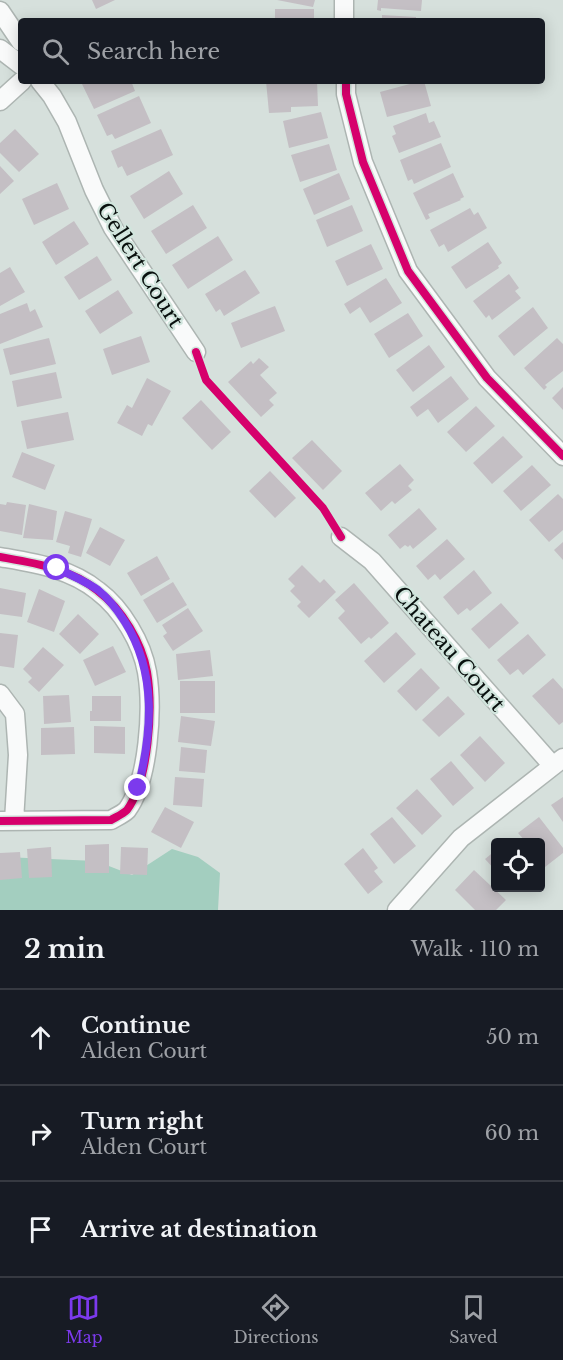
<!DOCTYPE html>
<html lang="en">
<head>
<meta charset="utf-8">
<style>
  :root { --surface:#171b24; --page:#20242c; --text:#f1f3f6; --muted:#9ea1a6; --line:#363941; --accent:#7c3aed }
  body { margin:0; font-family:"Libre Baskerville",serif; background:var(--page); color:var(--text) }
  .controls { position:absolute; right:18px; bottom:18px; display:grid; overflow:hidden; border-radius:6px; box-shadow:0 3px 15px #0003 }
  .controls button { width:54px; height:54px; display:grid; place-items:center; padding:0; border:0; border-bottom:2px solid var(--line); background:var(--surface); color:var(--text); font:30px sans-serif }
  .stop { position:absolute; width:18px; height:18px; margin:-14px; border:4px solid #7c3aed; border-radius:50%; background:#fff }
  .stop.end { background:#7c3aed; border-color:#fff; box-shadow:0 2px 6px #0008 }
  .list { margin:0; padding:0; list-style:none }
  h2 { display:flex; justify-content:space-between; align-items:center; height:78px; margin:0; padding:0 24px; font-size:26px }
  h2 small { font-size:20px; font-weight:400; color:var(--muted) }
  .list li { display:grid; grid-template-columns:39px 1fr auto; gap:18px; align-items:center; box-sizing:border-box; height:96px; padding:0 24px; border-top:2px solid var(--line) }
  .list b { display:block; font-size:22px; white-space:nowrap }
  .list p { margin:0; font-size:20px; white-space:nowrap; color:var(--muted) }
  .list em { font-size:20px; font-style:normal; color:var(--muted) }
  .icon { flex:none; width:33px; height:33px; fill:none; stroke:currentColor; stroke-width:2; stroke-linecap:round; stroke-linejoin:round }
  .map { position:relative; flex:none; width:563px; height:910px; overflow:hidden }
  .search { position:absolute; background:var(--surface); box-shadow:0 3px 15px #0003; left:18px; right:18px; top:18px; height:66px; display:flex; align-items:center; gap:15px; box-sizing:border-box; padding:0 21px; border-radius:6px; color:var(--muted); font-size:22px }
  .sheet { height:366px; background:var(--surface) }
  nav { display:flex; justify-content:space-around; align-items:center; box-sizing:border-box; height:84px; border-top:2px solid var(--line); background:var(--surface); font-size:16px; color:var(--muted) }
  nav a { display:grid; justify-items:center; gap:3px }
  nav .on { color:var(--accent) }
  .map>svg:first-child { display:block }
</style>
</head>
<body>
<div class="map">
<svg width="563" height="910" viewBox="0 0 563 910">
  <rect width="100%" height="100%" fill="#d6e0dc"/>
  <!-- forest -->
  <path fill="#a3cebf" d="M172 849 198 857 220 873 218 910H0V859L4 857 96 861 132 875Z"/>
  <!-- building -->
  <path fill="#c4bfc4" d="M92 0H115L96 9Z
    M277 0H315L313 7Z
    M378 0H422L421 11 381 8V11L377 10Z
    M275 9H314V21H275Z
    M382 15 416 17V21H382Z
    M90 81H131L135 91 94 109 82 84Z
    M266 81H317L318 106 291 107V112L269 113Z
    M421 81H424L431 106 387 117 380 92Z
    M139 96 151 123 115 139 112 134 107 136 97 115Z
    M321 112 328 138 289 148 283 121Z
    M426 113 429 123 434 121 441 137 399 153 392 136 396 134 393 126Z
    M15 129 39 154 19 172 0 153V143Z
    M161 129 173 155 127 176 122 166 118 168 111 151Z
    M441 143 451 167 414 184 412 179 408 181 400 160Z
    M329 144 337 170 300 182 291 155Z
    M0 166 14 181 0 194Z
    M169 171 183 194 144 219 130 196Z
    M339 173 350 199 314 215 303 189Z
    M453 173 464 197 460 199 461 200 428 214 430 218 426 220 413 193Z
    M57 183 69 209 34 225 22 199Z
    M193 205 207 228 166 254 151 231Z
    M352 205 363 231 327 247 316 220Z
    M470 208 474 215 478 212 487 228 448 252 444 244 439 247 430 230Z
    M74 221 89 244 56 265 42 242Z
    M218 236 233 260 188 289 172 265Z
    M488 242 502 263 498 266 499 268 466 289 451 267Z
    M371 244 383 269 347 286 335 261Z
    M97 256 112 280 79 300 64 277Z
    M10 267 25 292 0 306V273Z
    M245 270 260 293 224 316 220 309 216 312 205 294Z
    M509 274 519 288 515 291 521 298 492 320 489 315 486 318 473 301Z
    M386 278 402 303 370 323 360 307 350 314 344 304Z
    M118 290 133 313 100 334 85 311Z
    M27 303 30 312 35 309 43 327 0 344V314Z
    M275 306 285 331 241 348 231 323Z
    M533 307 548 328 514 356 498 336Z
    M408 313 423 336 389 358 374 334Z
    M141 336 150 362 112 375 103 349Z
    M49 338 56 364 10 375 3 349Z
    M557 338 563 344V371L545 385 547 387 544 390 524 368Z
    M429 345 445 367 413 392 396 370Z
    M259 358 269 367 260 375 277 393 269 400 274 405 261 417 228 382 251 361 253 364Z
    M56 372 62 398 17 407 12 381Z
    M451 376 469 399 438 423 428 409 417 417 410 407Z
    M147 378 171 391 152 426 148 424 142 436 117 423 127 405 132 408Z
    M563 387V410L552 398Z
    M201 400 231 432 212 450 182 418Z
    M476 406 495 426 466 452 447 432Z
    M68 412 74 440 27 449 21 421Z
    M503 436 523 457 492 484 473 463Z
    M312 440 342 471 323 490 292 458Z
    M22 452 55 465 45 490 12 477Z
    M400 464 414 480 408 486 412 490 395 504 392 501 381 511 365 493Z
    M532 465 551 485 521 511 503 491Z
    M270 471 296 498 275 518 249 491Z
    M558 494 563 499V530L549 542 529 520Z
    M7 502 26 505 22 535 0 531V504L6 505Z
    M29 504 57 511 53 540 23 538Z
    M419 508 437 529 413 549 410 545 408 547 405 545 400 549 388 535Z
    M65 511 92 519 81 557 68 553 70 546 56 542Z
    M100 527 125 540 110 566 86 553Z
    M447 539 465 559 440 580 435 574 428 580 416 566Z
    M563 542V560L554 550Z
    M157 556 170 579 141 596 127 573Z
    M302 565 320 583 324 579 336 592 309 618 297 606 301 602 290 591 295 586 288 579Z
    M474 570 492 593 470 611 467 608 458 615 443 597Z
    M173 582 187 605 157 623 143 600Z
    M354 583 389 623 371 639 369 637 361 644 338 618 345 611 335 600Z
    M0 588 26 593 22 617 0 614Z
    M39 589 65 601 54 632 27 622Z
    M501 603 519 623 489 649 471 629Z
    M188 608 203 631 173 651 163 636 167 633 162 625Z
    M78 614 99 634 80 654 59 634Z
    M396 632 416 654 384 683 364 661Z
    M0 633 18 635 14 668 0 666Z
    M528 634 546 655 523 675 518 669 510 675 497 660Z
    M113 646 126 672 95 686 83 660Z
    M43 647 64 665 39 692 28 682 32 678 23 669Z
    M210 650 213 676 178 680 176 654Z
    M421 668 440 688 416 711 397 691Z
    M553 678 563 689V722L559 725 532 696Z
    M180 681H215V713H180Z
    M69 695 71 722 44 724 43 696Z
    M92 696H121V721H90V711H92Z
    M448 696 465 714 439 737 422 720Z
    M181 716 215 721 211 746 178 742Z
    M94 726 125 727V754L94 753Z
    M74 727 75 754 41 755V728Z
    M480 736 505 763 485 782 460 755Z
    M181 747 207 750 205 773 179 771Z
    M451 761 474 788 453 806 430 779Z
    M175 777 204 779 202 807 173 805Z
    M417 789 442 816 422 835 396 808Z
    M563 797V822L551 805Z
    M165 807 194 822 181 848 151 832Z
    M392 817 416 846 394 864 370 834Z
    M539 817 563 848V853L545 867 540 862V842H526L518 833Z
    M109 844V873H85V845Z
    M51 847 52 877 29 878 27 849Z
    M121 847 148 848 147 875 120 874Z
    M363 848 378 868 374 871 383 882 368 894 344 864Z
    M496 850V871L485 859Z
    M20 852 22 878 0 880V853Z
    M474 870 506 900 496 910H475L455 890Z"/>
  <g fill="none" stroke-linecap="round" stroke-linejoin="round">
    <defs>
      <path id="minor" d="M344 0V21
        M0 11 21 42
        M0 49 21 65
        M40 81 52 96 67 122 94 190 113 228 196 352
        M346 81V94L363 162 408 271 487 378 563 456
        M0 101 22 81
        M341 537 372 561 553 766
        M0 557C34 563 70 568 98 591 122 609 142 643 147 672 153 708 149 780 127 810 123 814 116 817 111 820L0 821
        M0 694 15 714 18 755 14 821
        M397 910 461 838 563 758"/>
    </defs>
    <!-- minor casing -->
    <use href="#minor" stroke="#adb5b2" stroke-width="21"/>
    <!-- minor -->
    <use href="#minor" stroke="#f9fafa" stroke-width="18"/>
    <defs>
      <path id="cycleway" d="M346 81V94L363 162 408 271 487 378 563 456
        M196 352 206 380 323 508 341 537
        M0 557C34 563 70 568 98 591 122 609 142 643 147 672 153 708 149 780 127 810 123 814 116 817 111 820L0 821"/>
    </defs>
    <!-- cycleway casing -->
    <use href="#cycleway" stroke="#d1e5dd" stroke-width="11"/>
    <!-- cycleway -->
    <use href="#cycleway" stroke="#d6006c" stroke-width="8"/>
  </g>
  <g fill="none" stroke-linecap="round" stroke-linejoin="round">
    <!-- route -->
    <path stroke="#7c3aed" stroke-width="8" d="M57 568C70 575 86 581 98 590 108 598 118 611 125 622 157 673 152 732 138 788"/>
  </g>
  <g text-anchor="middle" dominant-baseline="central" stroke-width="4.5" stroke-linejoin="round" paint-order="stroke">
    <!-- street labels -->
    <g font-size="21" fill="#09100e" stroke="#d1e5dd">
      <text transform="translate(140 265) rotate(58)">Gellert Court</text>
      <text transform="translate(449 649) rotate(49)">Chateau Court</text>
    </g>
  </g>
</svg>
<div class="controls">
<button><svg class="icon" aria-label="locate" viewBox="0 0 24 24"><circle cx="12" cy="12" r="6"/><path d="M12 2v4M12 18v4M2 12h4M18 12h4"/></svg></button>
</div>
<div class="stop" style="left:57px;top:568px"></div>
<div class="stop end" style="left:138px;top:788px"></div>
<div class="search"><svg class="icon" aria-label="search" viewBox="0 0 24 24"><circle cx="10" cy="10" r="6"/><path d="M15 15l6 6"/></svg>Search here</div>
</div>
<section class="sheet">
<h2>2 min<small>Walk · 110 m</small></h2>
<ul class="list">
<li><svg class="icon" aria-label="ahead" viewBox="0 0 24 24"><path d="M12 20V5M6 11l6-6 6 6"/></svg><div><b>Continue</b><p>Alden Court</p></div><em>50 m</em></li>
<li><svg class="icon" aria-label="right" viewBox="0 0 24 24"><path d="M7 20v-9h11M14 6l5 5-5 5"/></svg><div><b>Turn right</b><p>Alden Court</p></div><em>60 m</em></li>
<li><svg class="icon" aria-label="arrive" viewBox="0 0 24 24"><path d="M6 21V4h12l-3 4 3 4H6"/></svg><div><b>Arrive at destination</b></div></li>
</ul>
</section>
<nav>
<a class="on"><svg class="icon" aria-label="map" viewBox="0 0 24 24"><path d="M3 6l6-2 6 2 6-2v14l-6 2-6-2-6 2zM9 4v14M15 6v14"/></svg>Map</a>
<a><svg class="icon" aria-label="directions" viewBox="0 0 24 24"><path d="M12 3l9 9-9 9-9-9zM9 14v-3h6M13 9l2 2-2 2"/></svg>Directions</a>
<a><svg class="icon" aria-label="saved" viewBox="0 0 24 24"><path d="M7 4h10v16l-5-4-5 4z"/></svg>Saved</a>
</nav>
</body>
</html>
